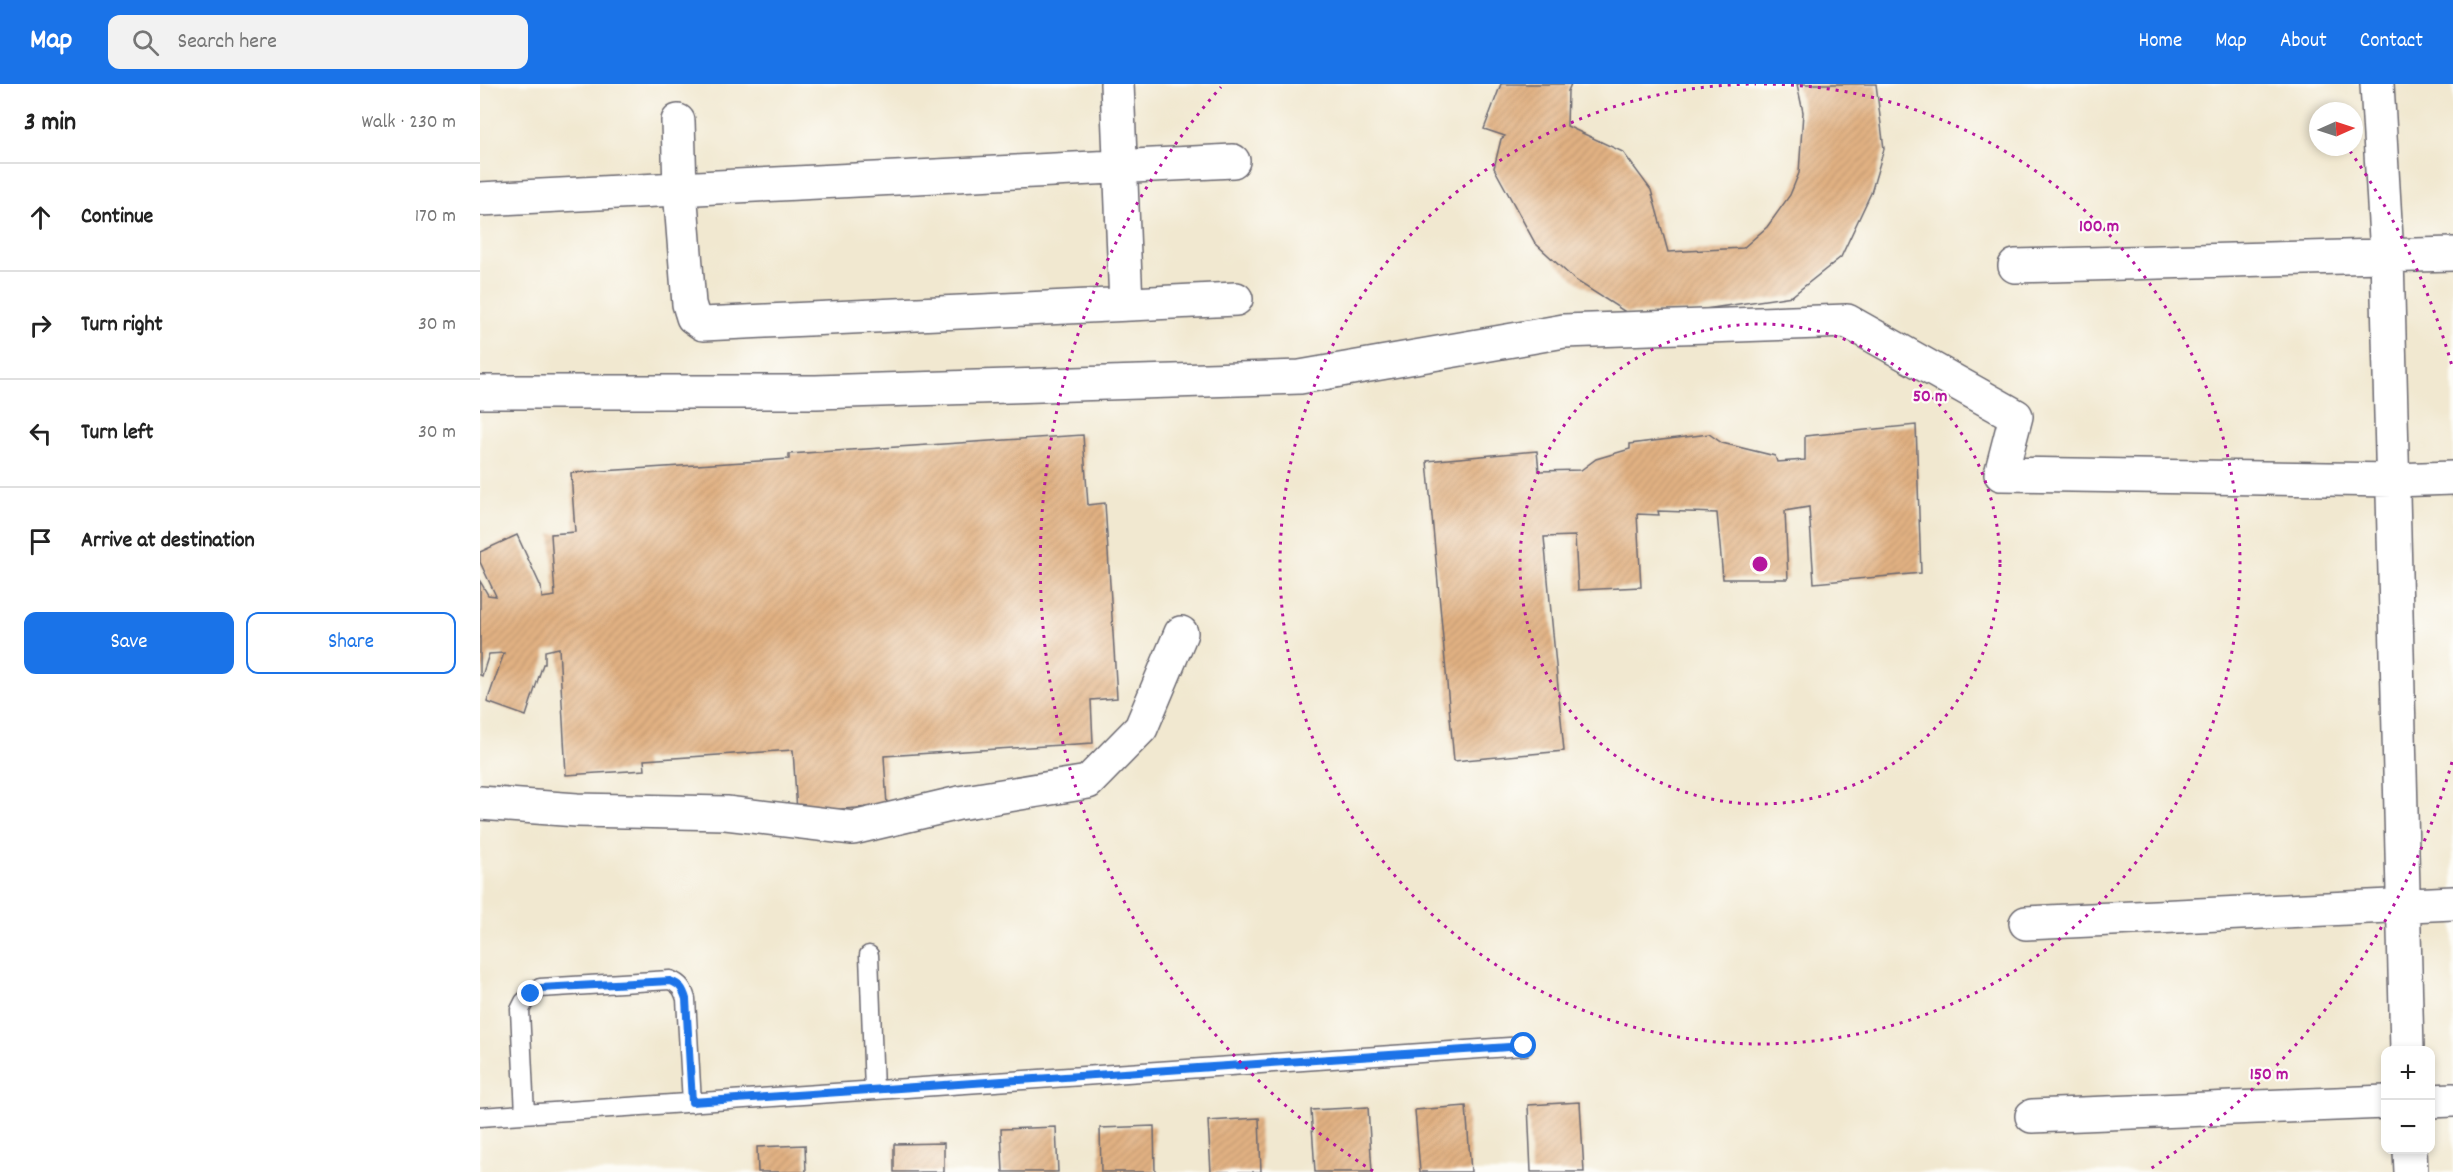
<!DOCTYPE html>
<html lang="en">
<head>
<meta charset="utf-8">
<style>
  :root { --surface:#fff; --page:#f2f2f2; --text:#222; --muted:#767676; --line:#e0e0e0; --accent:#1a73e8 }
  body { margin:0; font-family:Dekko,sans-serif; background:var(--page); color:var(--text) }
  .controls { position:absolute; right:18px; bottom:18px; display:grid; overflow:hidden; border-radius:12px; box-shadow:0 3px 9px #0003 }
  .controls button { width:54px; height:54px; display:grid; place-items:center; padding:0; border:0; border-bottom:2px solid var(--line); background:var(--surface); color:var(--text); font:30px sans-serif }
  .compass { position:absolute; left:1829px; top:18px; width:54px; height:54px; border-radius:50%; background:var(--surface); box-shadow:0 3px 9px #0003; rotate:87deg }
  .stop { position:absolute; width:18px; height:18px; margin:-14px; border:4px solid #1a73e8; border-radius:50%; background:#fff }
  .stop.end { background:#1a73e8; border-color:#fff; box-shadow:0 2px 6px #0008 }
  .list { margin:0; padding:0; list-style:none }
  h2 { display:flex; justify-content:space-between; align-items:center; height:78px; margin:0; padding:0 24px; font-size:26px }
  h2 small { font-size:20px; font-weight:400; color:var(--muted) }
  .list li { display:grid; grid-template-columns:39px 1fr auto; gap:18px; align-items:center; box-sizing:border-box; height:108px; padding:0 24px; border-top:2px solid var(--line) }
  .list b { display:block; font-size:22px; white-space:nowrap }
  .list em { font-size:20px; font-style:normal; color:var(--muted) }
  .actions { display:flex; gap:12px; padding:18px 24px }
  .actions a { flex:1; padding:14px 0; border:2px solid var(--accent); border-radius:12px; text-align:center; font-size:21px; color:var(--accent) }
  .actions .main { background:var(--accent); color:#fff }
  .icon { flex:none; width:33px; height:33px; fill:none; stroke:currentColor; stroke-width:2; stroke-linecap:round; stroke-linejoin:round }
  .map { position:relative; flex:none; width:1973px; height:1088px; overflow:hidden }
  header { display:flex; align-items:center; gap:36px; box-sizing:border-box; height:84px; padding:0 30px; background:var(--accent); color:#fff }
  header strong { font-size:28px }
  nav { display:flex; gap:33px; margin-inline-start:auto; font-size:21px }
  .search { width:420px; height:54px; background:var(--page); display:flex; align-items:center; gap:15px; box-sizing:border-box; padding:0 21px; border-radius:12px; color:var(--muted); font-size:22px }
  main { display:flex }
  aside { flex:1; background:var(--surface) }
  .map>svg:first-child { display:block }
</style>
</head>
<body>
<header>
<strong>Map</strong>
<div class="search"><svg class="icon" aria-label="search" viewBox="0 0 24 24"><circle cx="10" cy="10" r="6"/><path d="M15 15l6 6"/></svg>Search here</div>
<nav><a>Home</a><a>Map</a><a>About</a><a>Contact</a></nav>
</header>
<main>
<aside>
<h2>3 min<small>Walk · 230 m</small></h2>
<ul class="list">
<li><svg class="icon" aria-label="ahead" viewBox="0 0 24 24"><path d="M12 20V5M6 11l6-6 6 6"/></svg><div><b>Continue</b></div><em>170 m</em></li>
<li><svg class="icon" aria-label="right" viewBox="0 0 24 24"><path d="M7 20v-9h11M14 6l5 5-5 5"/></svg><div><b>Turn right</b></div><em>30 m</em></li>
<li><svg class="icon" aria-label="left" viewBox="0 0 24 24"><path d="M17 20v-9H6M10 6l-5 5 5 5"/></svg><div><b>Turn left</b></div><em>30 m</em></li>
<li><svg class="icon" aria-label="arrive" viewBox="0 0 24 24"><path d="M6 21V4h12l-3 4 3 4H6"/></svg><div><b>Arrive at destination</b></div></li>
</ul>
<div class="actions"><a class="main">Save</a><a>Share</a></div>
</aside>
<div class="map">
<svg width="1973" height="1088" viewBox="0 0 1973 1088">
  <defs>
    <pattern id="building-hatch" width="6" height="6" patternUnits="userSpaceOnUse" patternTransform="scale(1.5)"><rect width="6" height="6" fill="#e1b182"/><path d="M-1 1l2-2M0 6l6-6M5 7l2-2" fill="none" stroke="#c19871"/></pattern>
  </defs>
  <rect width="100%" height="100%" fill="#fdfcf7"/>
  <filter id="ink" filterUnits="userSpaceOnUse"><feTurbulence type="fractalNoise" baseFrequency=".0167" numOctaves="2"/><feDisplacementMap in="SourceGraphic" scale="12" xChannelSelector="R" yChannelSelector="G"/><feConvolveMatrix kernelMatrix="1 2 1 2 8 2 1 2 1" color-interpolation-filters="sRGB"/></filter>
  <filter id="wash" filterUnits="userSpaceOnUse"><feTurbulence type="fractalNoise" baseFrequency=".008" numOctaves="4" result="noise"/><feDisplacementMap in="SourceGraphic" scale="24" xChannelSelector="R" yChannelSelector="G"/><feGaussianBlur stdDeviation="1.35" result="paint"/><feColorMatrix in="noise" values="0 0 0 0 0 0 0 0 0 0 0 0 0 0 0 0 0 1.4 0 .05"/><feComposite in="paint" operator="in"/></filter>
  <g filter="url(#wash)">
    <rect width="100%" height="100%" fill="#f1e8d0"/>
    <g id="blocks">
      <!-- building -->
      <path fill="url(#building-hatch)" d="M1021 0H1091L1088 7 1087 42 1143 68 1171 106 1188 168 1263 164 1287 143 1310 111 1319 89 1323 28 1317 0H1396L1404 65 1391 109 1361 173 1312 212 1212 227 1147 229 1095 196 1055 159 1014 84 1021 55 1025 52 1004 45Z
        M1436 341 1441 489 1334 499 1329 423 1305 427 1308 495H1243L1237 429 1178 427 1179 431 1157 430 1161 503 1098 506 1095 452 1064 453 1084 667 974 677 947 377 1057 367 1059 387 1101 386 1116 375 1150 365V360L1229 350 1242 359 1295 372 1297 378 1325 376V352Z
        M603 351 608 421 625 419 637 614 611 616 613 659 404 672 407 722 317 728 313 666 164 676 165 686 86 691 79 564 65 567V580H63L46 632 7 618 24 569 9 570 2 592 0 591V497L8 511 16 512 0 478V468L37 451 61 503 62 514 75 512 71 450 95 448 91 389 309 375V370Z
        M1100 1018 1104 1088H1051L1048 1021Z
        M986 1022 991 1088H940L935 1026Z
        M888 1023 892 1088H835L831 1026Z
        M779 1034 781 1088H731L728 1037Z
        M674 1042 675 1088H621L620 1044Z
        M576 1043 578 1088H523L521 1045Z
        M464 1059V1088H414V1060Z
        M325 1061 326 1088H278L277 1063Z"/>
    </g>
  </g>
  <g filter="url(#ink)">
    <use href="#blocks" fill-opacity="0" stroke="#6a676f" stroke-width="1.5"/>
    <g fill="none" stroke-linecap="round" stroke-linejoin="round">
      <defs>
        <path id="service" d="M389 871 394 1006
          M45 1030 40 926 44 918 60 904 190 896C200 900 203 905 206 915L212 1019
          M0 1033 1044 962"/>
        <path id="minor" d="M637 0 646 220
          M1897 0 1907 172 1927 966
          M198 37 200 105 209 220 213 233 223 240 756 215
          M0 115 753 77
          M1535 182 1973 170
          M0 308H336L820 293 1084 247 1367 237 1536 332 1521 390 1913 396 1973 394
          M0 719 97 726 246 729 373 744 479 719 608 698 661 644 701 549
          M1546 839 1973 819
          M1950 1017 1973 1016
          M1552 1032 1906 1018
          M1930 1066 1931 1088"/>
      </defs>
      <!-- service casing -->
      <use href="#service" stroke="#6a676f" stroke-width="21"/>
      <!-- minor casing -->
      <use href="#minor" stroke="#6a676f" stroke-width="36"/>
      <!-- service -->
      <use href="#service" stroke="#fff" stroke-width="18"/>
      <!-- minor -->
      <use href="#minor" stroke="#fff" stroke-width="33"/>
    </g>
  </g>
  <g fill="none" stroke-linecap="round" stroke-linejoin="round" filter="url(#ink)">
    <!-- route -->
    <path stroke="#1a73e8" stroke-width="8" d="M51 910 60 904 190 897C200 900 203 905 206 915L212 1018 1044 962"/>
  </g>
  <!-- distance rings -->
  <g fill="none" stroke="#b5179e" stroke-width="3" stroke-dasharray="3 6">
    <circle cx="1280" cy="480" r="240"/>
    <path d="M1284 0A480 480 0 1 1 1276 0"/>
    <path d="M1972 678A720 720 0 0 1 1667 1087M893 1087A720 720 0 0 1 741 3M1870 67A720 720 0 0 1 1972 282"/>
  </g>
  <circle cx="1280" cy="480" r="9" fill="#b5179e" stroke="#fdfcf7" stroke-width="3"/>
  <g font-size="18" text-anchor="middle" font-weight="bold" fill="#b5179e" stroke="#fdfcf7" stroke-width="4.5" stroke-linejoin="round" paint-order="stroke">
    <text x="1619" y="147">100 m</text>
    <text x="1450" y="317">50 m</text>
    <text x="1789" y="995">150 m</text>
  </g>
</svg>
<div class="controls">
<button>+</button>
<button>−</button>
</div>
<svg class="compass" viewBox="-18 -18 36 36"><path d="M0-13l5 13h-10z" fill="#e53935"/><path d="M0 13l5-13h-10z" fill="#767676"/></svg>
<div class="stop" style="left:1044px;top:962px"></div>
<div class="stop end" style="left:51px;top:910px"></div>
</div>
</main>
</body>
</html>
